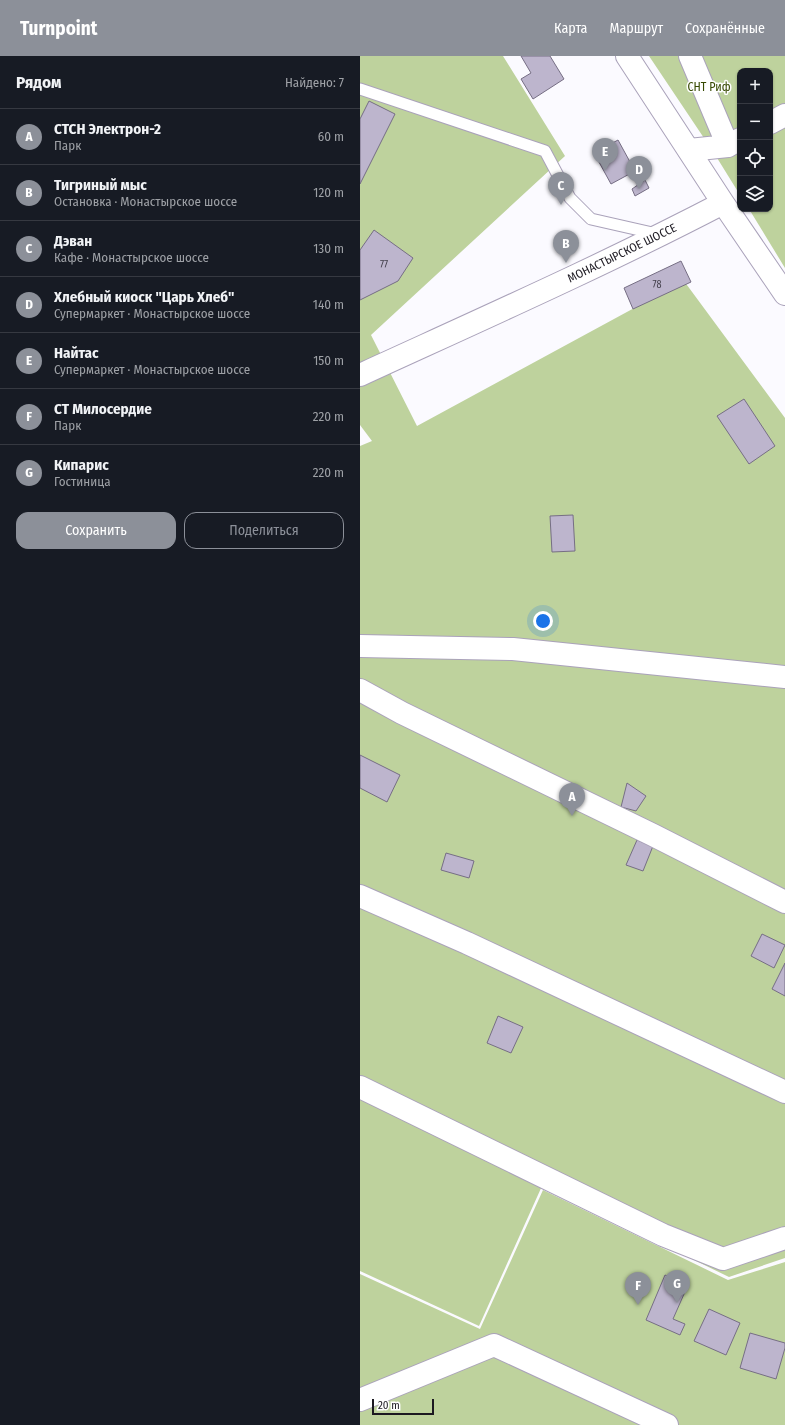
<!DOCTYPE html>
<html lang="ru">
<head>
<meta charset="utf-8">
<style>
  :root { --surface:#171b24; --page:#20242c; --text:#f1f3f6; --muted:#9ea1a6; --line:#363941; --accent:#8c9099 }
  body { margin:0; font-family:"Fira Sans Condensed",sans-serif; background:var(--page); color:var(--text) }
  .controls { position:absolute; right:12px; top:12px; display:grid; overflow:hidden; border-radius:8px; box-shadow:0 1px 3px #0004 }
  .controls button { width:36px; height:36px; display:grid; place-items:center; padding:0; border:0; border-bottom:1px solid var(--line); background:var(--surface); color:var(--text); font:20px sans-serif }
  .scale { position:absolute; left:12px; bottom:10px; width:62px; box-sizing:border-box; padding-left:4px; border:2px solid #1c1921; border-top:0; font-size:11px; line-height:14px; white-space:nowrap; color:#1c1921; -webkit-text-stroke:3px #fff; paint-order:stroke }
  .you { position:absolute; left:183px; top:565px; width:14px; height:14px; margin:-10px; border:3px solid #fff; border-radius:50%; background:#1a73e8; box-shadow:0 0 0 6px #1a73e833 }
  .badge { display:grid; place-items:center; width:26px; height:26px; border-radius:50%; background:var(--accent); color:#fff; font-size:13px; font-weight:700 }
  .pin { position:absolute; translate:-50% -33px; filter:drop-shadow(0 1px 2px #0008) }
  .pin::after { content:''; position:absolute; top:21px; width:14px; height:12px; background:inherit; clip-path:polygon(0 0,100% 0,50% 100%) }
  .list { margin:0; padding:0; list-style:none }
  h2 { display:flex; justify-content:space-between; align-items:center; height:52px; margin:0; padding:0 16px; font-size:17px }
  h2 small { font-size:13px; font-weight:400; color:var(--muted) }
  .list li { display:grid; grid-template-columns:26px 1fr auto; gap:12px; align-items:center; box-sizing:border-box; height:56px; padding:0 16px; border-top:1px solid var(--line) }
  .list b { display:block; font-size:15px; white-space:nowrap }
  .list p { margin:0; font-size:13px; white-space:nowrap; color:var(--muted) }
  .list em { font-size:13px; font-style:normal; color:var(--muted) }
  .actions { display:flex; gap:8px; padding:12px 16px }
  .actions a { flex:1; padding:9px 0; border:1px solid var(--accent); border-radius:12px; text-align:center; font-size:14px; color:var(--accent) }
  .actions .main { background:var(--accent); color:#fff }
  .icon { flex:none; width:22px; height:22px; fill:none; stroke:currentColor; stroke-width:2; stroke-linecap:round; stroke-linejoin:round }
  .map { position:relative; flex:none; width:425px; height:1369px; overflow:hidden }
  header { display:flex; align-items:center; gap:24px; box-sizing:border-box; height:56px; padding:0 20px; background:var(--accent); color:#fff }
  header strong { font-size:19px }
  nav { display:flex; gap:22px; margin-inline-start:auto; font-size:14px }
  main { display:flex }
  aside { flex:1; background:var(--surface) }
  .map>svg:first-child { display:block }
</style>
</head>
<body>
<header>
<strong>Turnpoint</strong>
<nav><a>Карта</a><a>Маршрут</a><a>Сохранённые</a></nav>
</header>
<main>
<aside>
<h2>Рядом<small>Найдено: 7</small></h2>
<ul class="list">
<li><span class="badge">A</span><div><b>СТСН Электрон-2</b><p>Парк</p></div><em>60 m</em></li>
<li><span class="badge">B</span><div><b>Тигриный мыс</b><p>Остановка · Монастырское шоссе</p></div><em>120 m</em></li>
<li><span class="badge">C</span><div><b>Дэван</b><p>Кафе · Монастырское шоссе</p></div><em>130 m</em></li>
<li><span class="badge">D</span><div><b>Хлебный киоск &quot;Царь Хлеб&quot;</b><p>Супермаркет · Монастырское шоссе</p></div><em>140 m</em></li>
<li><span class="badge">E</span><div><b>Найтас</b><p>Супермаркет · Монастырское шоссе</p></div><em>150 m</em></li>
<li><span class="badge">F</span><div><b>СТ Милосердие</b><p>Парк</p></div><em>220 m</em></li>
<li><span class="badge">G</span><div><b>Кипарис</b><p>Гостиница</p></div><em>220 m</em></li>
</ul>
<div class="actions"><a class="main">Сохранить</a><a>Поделиться</a></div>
</aside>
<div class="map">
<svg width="425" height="1369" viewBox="0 0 425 1369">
  <rect width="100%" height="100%" fill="#fbfaff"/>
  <!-- green -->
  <path fill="#bed29d" d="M0 0H143L205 100 11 279 57 370 324 225 425 362V1202L369 1221 182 1130 119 1270 0 1215V390L12 385 0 369Z
    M289 0H425V212L389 153H410V15H380V139L354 97Z
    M183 1134 368 1224 425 1206V1369H0V1218L120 1273Z"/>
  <!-- building -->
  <path fill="#bdb5cd" stroke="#766e84" d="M161 0H190L204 23 173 43 161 23 171 17Z
    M9 45 35 58 0 128V63Z
    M258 84 275 115 251 128 234 97Z
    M285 124 289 132 275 140 272 133Z
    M14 174 53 202 38 225 0 244V194Z
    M321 205 331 226 273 253 264 232Z
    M384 343 415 390 389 408 357 360Z
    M213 459 215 495 192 496 190 460Z
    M0 699 40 719 27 746 0 732Z
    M267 727 286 740 276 755 261 751Z
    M277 784 293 790 283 815 266 809Z
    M86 797 114 805 109 822 81 814Z
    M402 878 425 889 414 912 391 900Z
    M425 907V940L412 933Z
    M138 960 163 971 151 997 127 987Z
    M305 1219 328 1229 313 1263 325 1268 320 1279 286 1264Z
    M349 1253 380 1267 366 1299 334 1285Z
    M390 1277 425 1287V1292L416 1323 380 1312Z"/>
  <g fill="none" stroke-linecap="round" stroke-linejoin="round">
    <defs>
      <path id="lane" d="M0 33 185 95 210 142 231 163 297 178"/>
      <path id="street" d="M330 0 368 90
        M410 67 425 59
        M329 94 368 90 380 83
        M0 590 153 593 425 621
        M0 634 42 657 293 779 425 846
        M0 840 107 887 425 1036
        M0 1031 303 1179 363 1203 425 1182
        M0 1344 134 1289 307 1369"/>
      <path id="secondary" d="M267 0 363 147 425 238
        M0 319C122 263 244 209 363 147"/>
    </defs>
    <!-- lane casing -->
    <use href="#lane" stroke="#aaa2ba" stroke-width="13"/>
    <!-- street casing -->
    <use href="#street" stroke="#aaa2ba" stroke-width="24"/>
    <!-- secondary casing -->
    <use href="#secondary" stroke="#aaa2ba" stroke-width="24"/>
    <!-- lane -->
    <use href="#lane" stroke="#fff" stroke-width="11"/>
    <!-- street -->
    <use href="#street" stroke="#fff" stroke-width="22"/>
    <!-- secondary -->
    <use href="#secondary" stroke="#fff" stroke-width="22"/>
  </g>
  <g text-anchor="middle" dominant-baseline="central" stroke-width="3" stroke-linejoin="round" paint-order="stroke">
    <!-- number labels -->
    <g font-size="10" fill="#44404c">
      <text x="24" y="209">77</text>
      <text x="297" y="229">78</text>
    </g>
    <!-- park labels -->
    <g font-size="12" fill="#364900" stroke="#fff">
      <text x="349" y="31">СНТ Риф</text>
    </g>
    <!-- street labels -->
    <g font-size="12" fill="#1c1921" stroke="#fff">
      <text transform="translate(262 197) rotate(-26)">МОНАСТЫРСКОЕ ШОССЕ</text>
    </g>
  </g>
</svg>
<div class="controls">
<button>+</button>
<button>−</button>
<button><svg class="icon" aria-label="locate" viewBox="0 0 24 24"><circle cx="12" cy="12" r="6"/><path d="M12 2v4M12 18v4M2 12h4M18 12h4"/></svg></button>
<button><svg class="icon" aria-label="layers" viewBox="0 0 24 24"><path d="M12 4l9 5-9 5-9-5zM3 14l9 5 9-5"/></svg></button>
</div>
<div class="scale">20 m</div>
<div class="you"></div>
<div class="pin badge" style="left:212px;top:760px">A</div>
<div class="pin badge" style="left:206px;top:207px">B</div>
<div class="pin badge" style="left:201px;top:149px">C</div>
<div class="pin badge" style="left:279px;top:133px">D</div>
<div class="pin badge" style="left:245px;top:115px">E</div>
<div class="pin badge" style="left:278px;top:1249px">F</div>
<div class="pin badge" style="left:317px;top:1247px">G</div>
</div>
</main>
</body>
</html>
